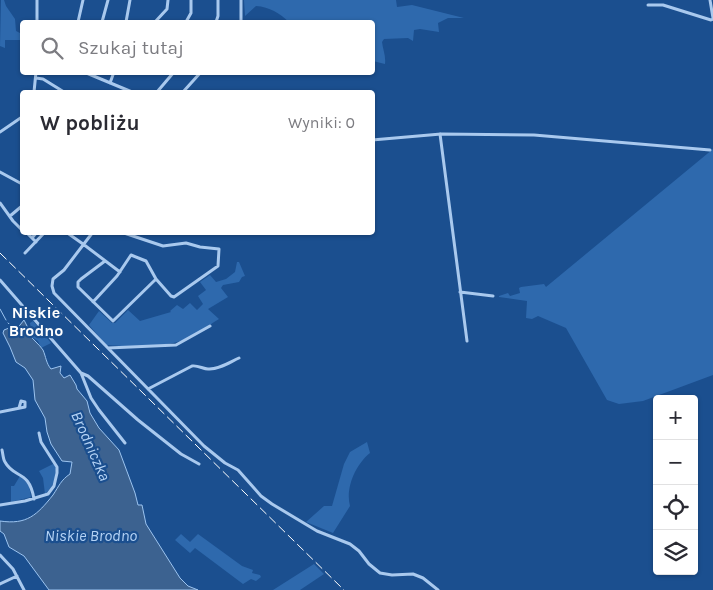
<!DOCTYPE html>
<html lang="pl">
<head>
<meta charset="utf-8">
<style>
  :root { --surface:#fff; --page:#f2f2f3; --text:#2b2b33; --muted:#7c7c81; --line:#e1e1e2 }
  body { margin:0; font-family:Karla,sans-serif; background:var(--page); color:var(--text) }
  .controls { position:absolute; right:15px; bottom:15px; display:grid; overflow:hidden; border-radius:5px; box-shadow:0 1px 4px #0004 }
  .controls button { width:45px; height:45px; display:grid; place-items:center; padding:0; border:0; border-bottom:1px solid var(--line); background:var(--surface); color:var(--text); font:25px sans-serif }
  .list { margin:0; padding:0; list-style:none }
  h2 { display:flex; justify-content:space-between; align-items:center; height:65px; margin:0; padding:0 20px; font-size:21px }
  h2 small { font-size:16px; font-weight:400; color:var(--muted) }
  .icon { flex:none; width:28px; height:28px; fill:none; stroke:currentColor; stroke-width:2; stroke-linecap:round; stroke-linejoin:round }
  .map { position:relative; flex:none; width:713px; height:590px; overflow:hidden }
  .search { position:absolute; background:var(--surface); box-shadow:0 1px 4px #0004; left:20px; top:20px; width:355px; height:55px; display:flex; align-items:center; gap:12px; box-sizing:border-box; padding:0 18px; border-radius:5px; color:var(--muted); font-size:19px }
  .panel { position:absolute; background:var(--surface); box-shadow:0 1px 4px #0004; left:20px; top:90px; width:355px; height:145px; border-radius:5px }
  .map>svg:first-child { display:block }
</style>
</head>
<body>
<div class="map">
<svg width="713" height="590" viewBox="0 0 713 590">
  <rect width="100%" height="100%" fill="#1b4f8f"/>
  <!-- green -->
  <path fill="#2e69ad" d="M1 0H4L6 6 15 19 16 31 22 34V40H5V48L0 46Z
    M244 0H396L397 7 412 5 464 18H448L438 23 439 32 420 29 414 30 413 41 408 38 384 39 382 42C383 50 386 56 385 64L373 61 372 22H289C279 13 270 7 256 6L245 16Z
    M713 149V375L643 401 619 404 607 400 566 328 538 316 532 319 526 318 527 301 499 297V296L508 293 510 296 520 293 519 288 521 287 544 284 546 287Z
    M237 262H239L245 276 242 277 239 282 223 285 221 288 228 297 208 309 219 319C206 327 192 338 177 342 165 346 120 347 106 345L89 325 99 311 112 323H115L128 310 140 321 171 312 170 311 177 305 183 309 190 303 197 310 203 304 198 296 206 290 200 282 210 275 216 282 226 279 235 272Z
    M33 321 51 343 41 348 38 341 32 337 30 323Z
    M367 442 370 453C356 464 345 488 350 506L333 533 306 522 324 506H332L344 464 350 452Z
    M53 464 56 466C56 478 55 485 45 494L43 478 39 471Z
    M20 476 29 485 31 497 11 502V486H14Z
    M181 534 190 542 198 534 242 566 253 570 252 573 260 575 261 577 256 581 251 579 243 584 195 548 190 553 175 540Z
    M314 564 324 574 300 590H273Z"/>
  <!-- water -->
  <path fill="#3c6290" stroke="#9cc4f0" d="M24 320 28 328 30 329 29 334C33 340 39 344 43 350 46 357 46 363 51 369L61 366 60 373 64 378 70 375 76 385 77 389 87 401 90 413 99 428 119 450 135 493 138 505H142L146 524 180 578 188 586 198 590H49L24 556 9 547 4 534 0 531V521C27 525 37 515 53 495 59 486 61 480 70 474L72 462 62 461 51 444 47 432 45 418 35 400 33 380 25 368 16 362 10 347 3 333 4 330 9 328 16 330Z"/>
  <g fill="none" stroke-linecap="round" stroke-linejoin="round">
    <!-- stream -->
    <path stroke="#9cc4f0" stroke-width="1" d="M0 309 6 320
      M8 323 16 330"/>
    <!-- minor -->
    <path stroke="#a9c9ee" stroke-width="3" d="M710 0 713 18
      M648 5H663L711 20 713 19
      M37 22V0
      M78 22 83 0
      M102 22 108 0
      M126 22 130 0
      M155 22 167 9 168 0
      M186 22 191 13V0
      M216 22 218 16V0
      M241 22V0
      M84 72 132 92
      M36 78 43 79 64 92
      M110 83 114 72
      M34 92 36 72
      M157 92 174 72
      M183 92 201 72
      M0 132 22 117
      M440 134 467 341
      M372 140 441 134 534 135 710 150
      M0 172 22 184
      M0 203 13 221 22 230
      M10 216 22 206
      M26 232 36 242
      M66 232 83 244 120 272
      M93 232 64 270 53 279 52 286 54 293 204 446 225 463 238 470 261 496 272 504 317 531 350 544 359 551 369 564 380 573 392 575 413 574 423 578 438 590
      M32 238 37 232
      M25 253 45 232
      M105 261 81 279 78 282V287L113 321 156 279
      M0 280 81 373 91 398 99 410 125 443
      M460 292 493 296
      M93 302 117 276 131 255 146 261 156 279 171 296 174 297 218 266 219 249 200 247 186 243 163 246 121 232
      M108 348 176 345 210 326
      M81 373 88 376 138 420 181 454 199 464
      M148 389 192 366C198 365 203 369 208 369 218 370 230 362 239 358
      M0 412 25 407V402L21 401 19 408
      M2 450C3 454 3 459 5 462 14 479 29 469 34 499
      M0 505 25 501 48 494 54 486 57 473V467L41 442 39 433
      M0 555 13 569 24 590
      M0 584 17 576"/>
    <!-- rail -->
    <path stroke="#fff" stroke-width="1" stroke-dasharray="9 4" stroke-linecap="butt" d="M0 253 344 590"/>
  </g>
  <g text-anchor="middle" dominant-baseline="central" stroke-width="4.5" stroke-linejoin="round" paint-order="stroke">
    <!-- neighbourhood labels -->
    <g font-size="16" font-weight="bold" fill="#fff" stroke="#1b4f8f">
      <text x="36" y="312">Niskie<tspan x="36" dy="18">Brodno</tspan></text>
    </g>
    <!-- water labels -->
    <g font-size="16" font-style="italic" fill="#b5d3f5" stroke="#1b4f8f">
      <text transform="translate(91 446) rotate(66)">Brodniczka</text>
      <text x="91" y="535">Niskie Brodno</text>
    </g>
  </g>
</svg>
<div class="controls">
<button>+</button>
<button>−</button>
<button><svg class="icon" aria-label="locate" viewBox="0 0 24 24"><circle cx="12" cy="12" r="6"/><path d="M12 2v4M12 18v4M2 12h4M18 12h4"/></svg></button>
<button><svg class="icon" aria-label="layers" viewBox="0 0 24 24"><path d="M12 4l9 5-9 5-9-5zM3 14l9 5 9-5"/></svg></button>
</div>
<div class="search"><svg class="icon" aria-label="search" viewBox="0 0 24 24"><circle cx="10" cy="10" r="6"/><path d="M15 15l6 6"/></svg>Szukaj tutaj</div>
<section class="panel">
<h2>W pobliżu<small>Wyniki: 0</small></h2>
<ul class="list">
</ul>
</section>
</div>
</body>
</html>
